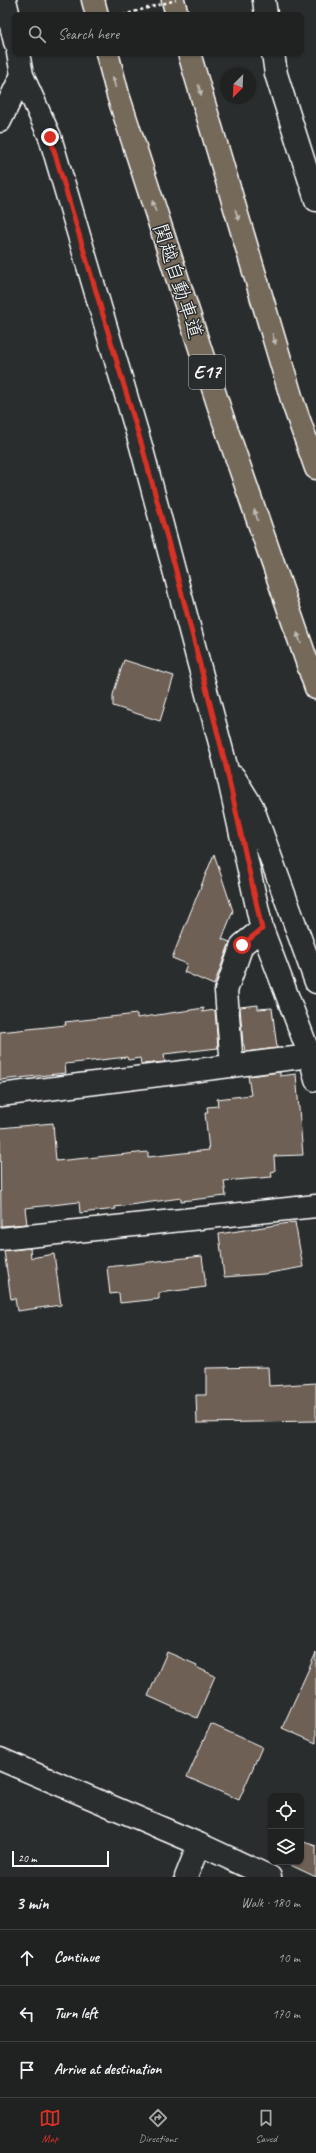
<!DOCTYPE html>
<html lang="en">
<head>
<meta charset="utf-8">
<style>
  :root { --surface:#202222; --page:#282a2a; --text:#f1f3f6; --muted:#a2a4a5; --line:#3d3f40; --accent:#d93025 }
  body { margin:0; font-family:Caveat,"Klee One",sans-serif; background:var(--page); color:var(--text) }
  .controls { position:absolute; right:12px; bottom:12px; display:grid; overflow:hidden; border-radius:8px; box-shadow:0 1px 3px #0004 }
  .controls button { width:36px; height:36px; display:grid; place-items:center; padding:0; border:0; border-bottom:1px solid var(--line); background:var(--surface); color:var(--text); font:20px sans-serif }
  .compass { position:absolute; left:220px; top:68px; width:36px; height:36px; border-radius:50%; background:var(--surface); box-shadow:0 1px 3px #0004; rotate:204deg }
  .scale { position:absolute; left:12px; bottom:10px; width:97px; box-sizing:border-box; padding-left:4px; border:2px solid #fff; border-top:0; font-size:11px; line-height:14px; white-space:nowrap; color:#fff; -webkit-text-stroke:3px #2a2d2e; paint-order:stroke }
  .stop { position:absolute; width:12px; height:12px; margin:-9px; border:3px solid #d93025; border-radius:50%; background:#fff }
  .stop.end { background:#d93025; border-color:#fff; box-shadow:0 1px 4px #0008 }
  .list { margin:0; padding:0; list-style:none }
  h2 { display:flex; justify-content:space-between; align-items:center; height:52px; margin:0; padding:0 16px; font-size:17px }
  h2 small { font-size:13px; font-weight:400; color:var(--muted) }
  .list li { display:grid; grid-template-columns:26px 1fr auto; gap:12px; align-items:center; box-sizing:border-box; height:56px; padding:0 16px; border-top:1px solid var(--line) }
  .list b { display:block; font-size:15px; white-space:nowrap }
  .list em { font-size:13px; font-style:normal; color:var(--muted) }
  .icon { flex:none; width:22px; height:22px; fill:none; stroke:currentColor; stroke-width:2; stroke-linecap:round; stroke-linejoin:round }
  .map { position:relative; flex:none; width:316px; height:1877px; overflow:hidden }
  .search { position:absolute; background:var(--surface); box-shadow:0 1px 3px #0004; left:12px; right:12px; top:12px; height:44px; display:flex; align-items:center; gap:10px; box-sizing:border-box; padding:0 14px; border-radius:8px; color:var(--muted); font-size:15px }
  .sheet { height:220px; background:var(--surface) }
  nav { display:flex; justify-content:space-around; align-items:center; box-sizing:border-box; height:56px; border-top:1px solid var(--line); background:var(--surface); font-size:11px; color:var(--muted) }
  nav a { display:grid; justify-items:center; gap:2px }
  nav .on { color:var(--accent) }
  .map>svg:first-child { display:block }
</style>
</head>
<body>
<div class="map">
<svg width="316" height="1877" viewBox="0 0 316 1877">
  <rect width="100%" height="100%" fill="#2a2d2e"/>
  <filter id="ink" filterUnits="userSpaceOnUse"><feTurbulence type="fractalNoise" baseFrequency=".025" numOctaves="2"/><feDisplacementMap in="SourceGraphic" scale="8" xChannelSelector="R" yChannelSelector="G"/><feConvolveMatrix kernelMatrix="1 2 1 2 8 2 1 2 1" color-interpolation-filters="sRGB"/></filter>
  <g filter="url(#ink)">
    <!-- building -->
    <path fill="#6e6054" stroke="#fff" d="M124 660 174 676 160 721 113 706V695Z
      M214 854 233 911 222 939 230 942 214 985 184 972 187 964 172 958Z
      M258 1005V1009L272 1008 277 1048 245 1052 244 1045H243L240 1007Z
      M204 1008 202 1012 215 1010 218 1048 164 1054 165 1062 141 1064 140 1058 128 1060 127 1057 65 1064 66 1073 0 1080V1032L66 1025 65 1022 137 1014V1018Z
      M280 1072V1076L296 1074 303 1155 274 1156 275 1171 271 1172 272 1177 224 1181 226 1196 181 1201V1198L115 1207 116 1209 80 1213 79 1202 25 1208 27 1224 1 1226 0 1128 53 1123 56 1161 148 1152V1157L209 1150 205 1113H208L207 1107 218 1106 217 1099 251 1095 248 1076Z
      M295 1222 303 1267 264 1274 224 1277 219 1234Z
      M30 1248 31 1258 54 1254 61 1305 17 1311 15 1298 11 1299 4 1251Z
      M202 1256 206 1287 159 1293V1299L120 1303 119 1293 110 1294 107 1267Z
      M268 1367 269 1386 316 1383V1421L197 1423 196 1395H206V1368Z
      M167 1652 197 1665 196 1667 215 1676 197 1718 148 1696Z
      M316 1653V1743L282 1728Z
      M211 1724 262 1747 239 1800 187 1777Z
      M301 1841 316 1846V1877L284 1862H301Z"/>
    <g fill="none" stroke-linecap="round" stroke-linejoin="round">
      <defs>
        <path id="street" d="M5 0 15 42
          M264 0 266 15
          M18 53 22 75 50 137 141 446 225 762 262 929 310 1056 316 1080
          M273 53 276 74 316 200
          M0 121 22 75
          M234 777 252 806 316 982
          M232 1066 226 991 242 945 262 929
          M0 1095 310 1056
          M0 1239 316 1206
          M0 1759 199 1844 270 1877
          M186 1877 199 1844"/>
        <path id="highway" d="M93 0 97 15
          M173 0 177 15
          M107 53 118 95 222 416 316 688
          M189 53 293 403 316 468"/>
      </defs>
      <!-- street casing -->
      <use href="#street" stroke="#fff" stroke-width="25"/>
      <!-- highway casing -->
      <use href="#highway" stroke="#fff" stroke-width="25"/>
      <!-- street -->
      <use href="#street" stroke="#2a2d2e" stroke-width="22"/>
      <!-- highway -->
      <use href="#highway" stroke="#746a5a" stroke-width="22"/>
      <!-- path-bridge -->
      <path stroke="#fff" stroke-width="2.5" stroke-dasharray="3 3" stroke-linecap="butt" d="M123 15 176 0"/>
    </g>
    <!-- one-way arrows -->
    <defs><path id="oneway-solid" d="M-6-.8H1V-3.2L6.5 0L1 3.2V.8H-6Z"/></defs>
    <g fill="#c0bcb5">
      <use href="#oneway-solid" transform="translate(114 82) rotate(-104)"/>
      <use href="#oneway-solid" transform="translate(200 90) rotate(74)"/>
      <use href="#oneway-solid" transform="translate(154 206) rotate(-108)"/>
      <use href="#oneway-solid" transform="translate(237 215) rotate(73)"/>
      <use href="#oneway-solid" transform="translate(274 339) rotate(73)"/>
      <use href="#oneway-solid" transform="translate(256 515) rotate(-109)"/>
      <use href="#oneway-solid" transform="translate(299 638) rotate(-109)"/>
    </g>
  </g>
  <g fill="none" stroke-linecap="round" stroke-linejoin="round" filter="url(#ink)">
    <!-- route -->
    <path stroke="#d93025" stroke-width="5" d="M50 137 142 446 175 567 225 762 262 929 242 945"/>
  </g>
  <g text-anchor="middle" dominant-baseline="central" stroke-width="3" stroke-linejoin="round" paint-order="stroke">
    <!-- shield labels -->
    <rect fill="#2a2d2e" stroke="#bfc0c0" stroke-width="1" x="189" y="355" width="36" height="34" rx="3"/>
    <g font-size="19" font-weight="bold" fill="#fff">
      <text x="207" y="372">E17</text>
    </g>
    <!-- street labels -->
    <g font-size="20" fill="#fff" stroke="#2a2d2e">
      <text transform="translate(178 281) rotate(72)">関越自動車道</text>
    </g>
  </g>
</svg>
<div class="controls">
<button><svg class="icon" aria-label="locate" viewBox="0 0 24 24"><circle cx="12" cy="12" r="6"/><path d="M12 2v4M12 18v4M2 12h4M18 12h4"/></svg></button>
<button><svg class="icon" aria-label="layers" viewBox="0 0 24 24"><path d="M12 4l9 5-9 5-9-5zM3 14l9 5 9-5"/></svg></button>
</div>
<svg class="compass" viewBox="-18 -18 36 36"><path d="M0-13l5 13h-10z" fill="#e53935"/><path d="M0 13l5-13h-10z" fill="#a2a4a5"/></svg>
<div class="scale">20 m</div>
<div class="stop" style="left:242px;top:945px"></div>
<div class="stop end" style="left:50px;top:137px"></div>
<div class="search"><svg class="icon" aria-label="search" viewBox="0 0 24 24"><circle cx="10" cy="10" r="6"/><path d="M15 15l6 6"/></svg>Search here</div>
</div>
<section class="sheet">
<h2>3 min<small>Walk · 180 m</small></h2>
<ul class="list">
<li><svg class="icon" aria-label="ahead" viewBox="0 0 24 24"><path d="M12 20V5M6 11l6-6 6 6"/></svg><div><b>Continue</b></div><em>10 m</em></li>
<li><svg class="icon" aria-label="left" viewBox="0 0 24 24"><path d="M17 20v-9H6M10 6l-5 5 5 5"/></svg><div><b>Turn left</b></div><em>170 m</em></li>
<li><svg class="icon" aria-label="arrive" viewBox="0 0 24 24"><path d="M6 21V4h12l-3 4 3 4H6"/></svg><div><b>Arrive at destination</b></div></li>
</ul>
</section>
<nav>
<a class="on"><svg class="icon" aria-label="map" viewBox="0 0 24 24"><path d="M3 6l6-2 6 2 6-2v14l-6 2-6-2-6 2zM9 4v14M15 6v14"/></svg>Map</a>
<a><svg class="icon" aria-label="directions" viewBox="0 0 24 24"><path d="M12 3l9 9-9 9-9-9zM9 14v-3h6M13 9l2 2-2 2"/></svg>Directions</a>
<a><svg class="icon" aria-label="saved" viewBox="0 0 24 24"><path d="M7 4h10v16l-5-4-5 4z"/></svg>Saved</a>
</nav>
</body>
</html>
